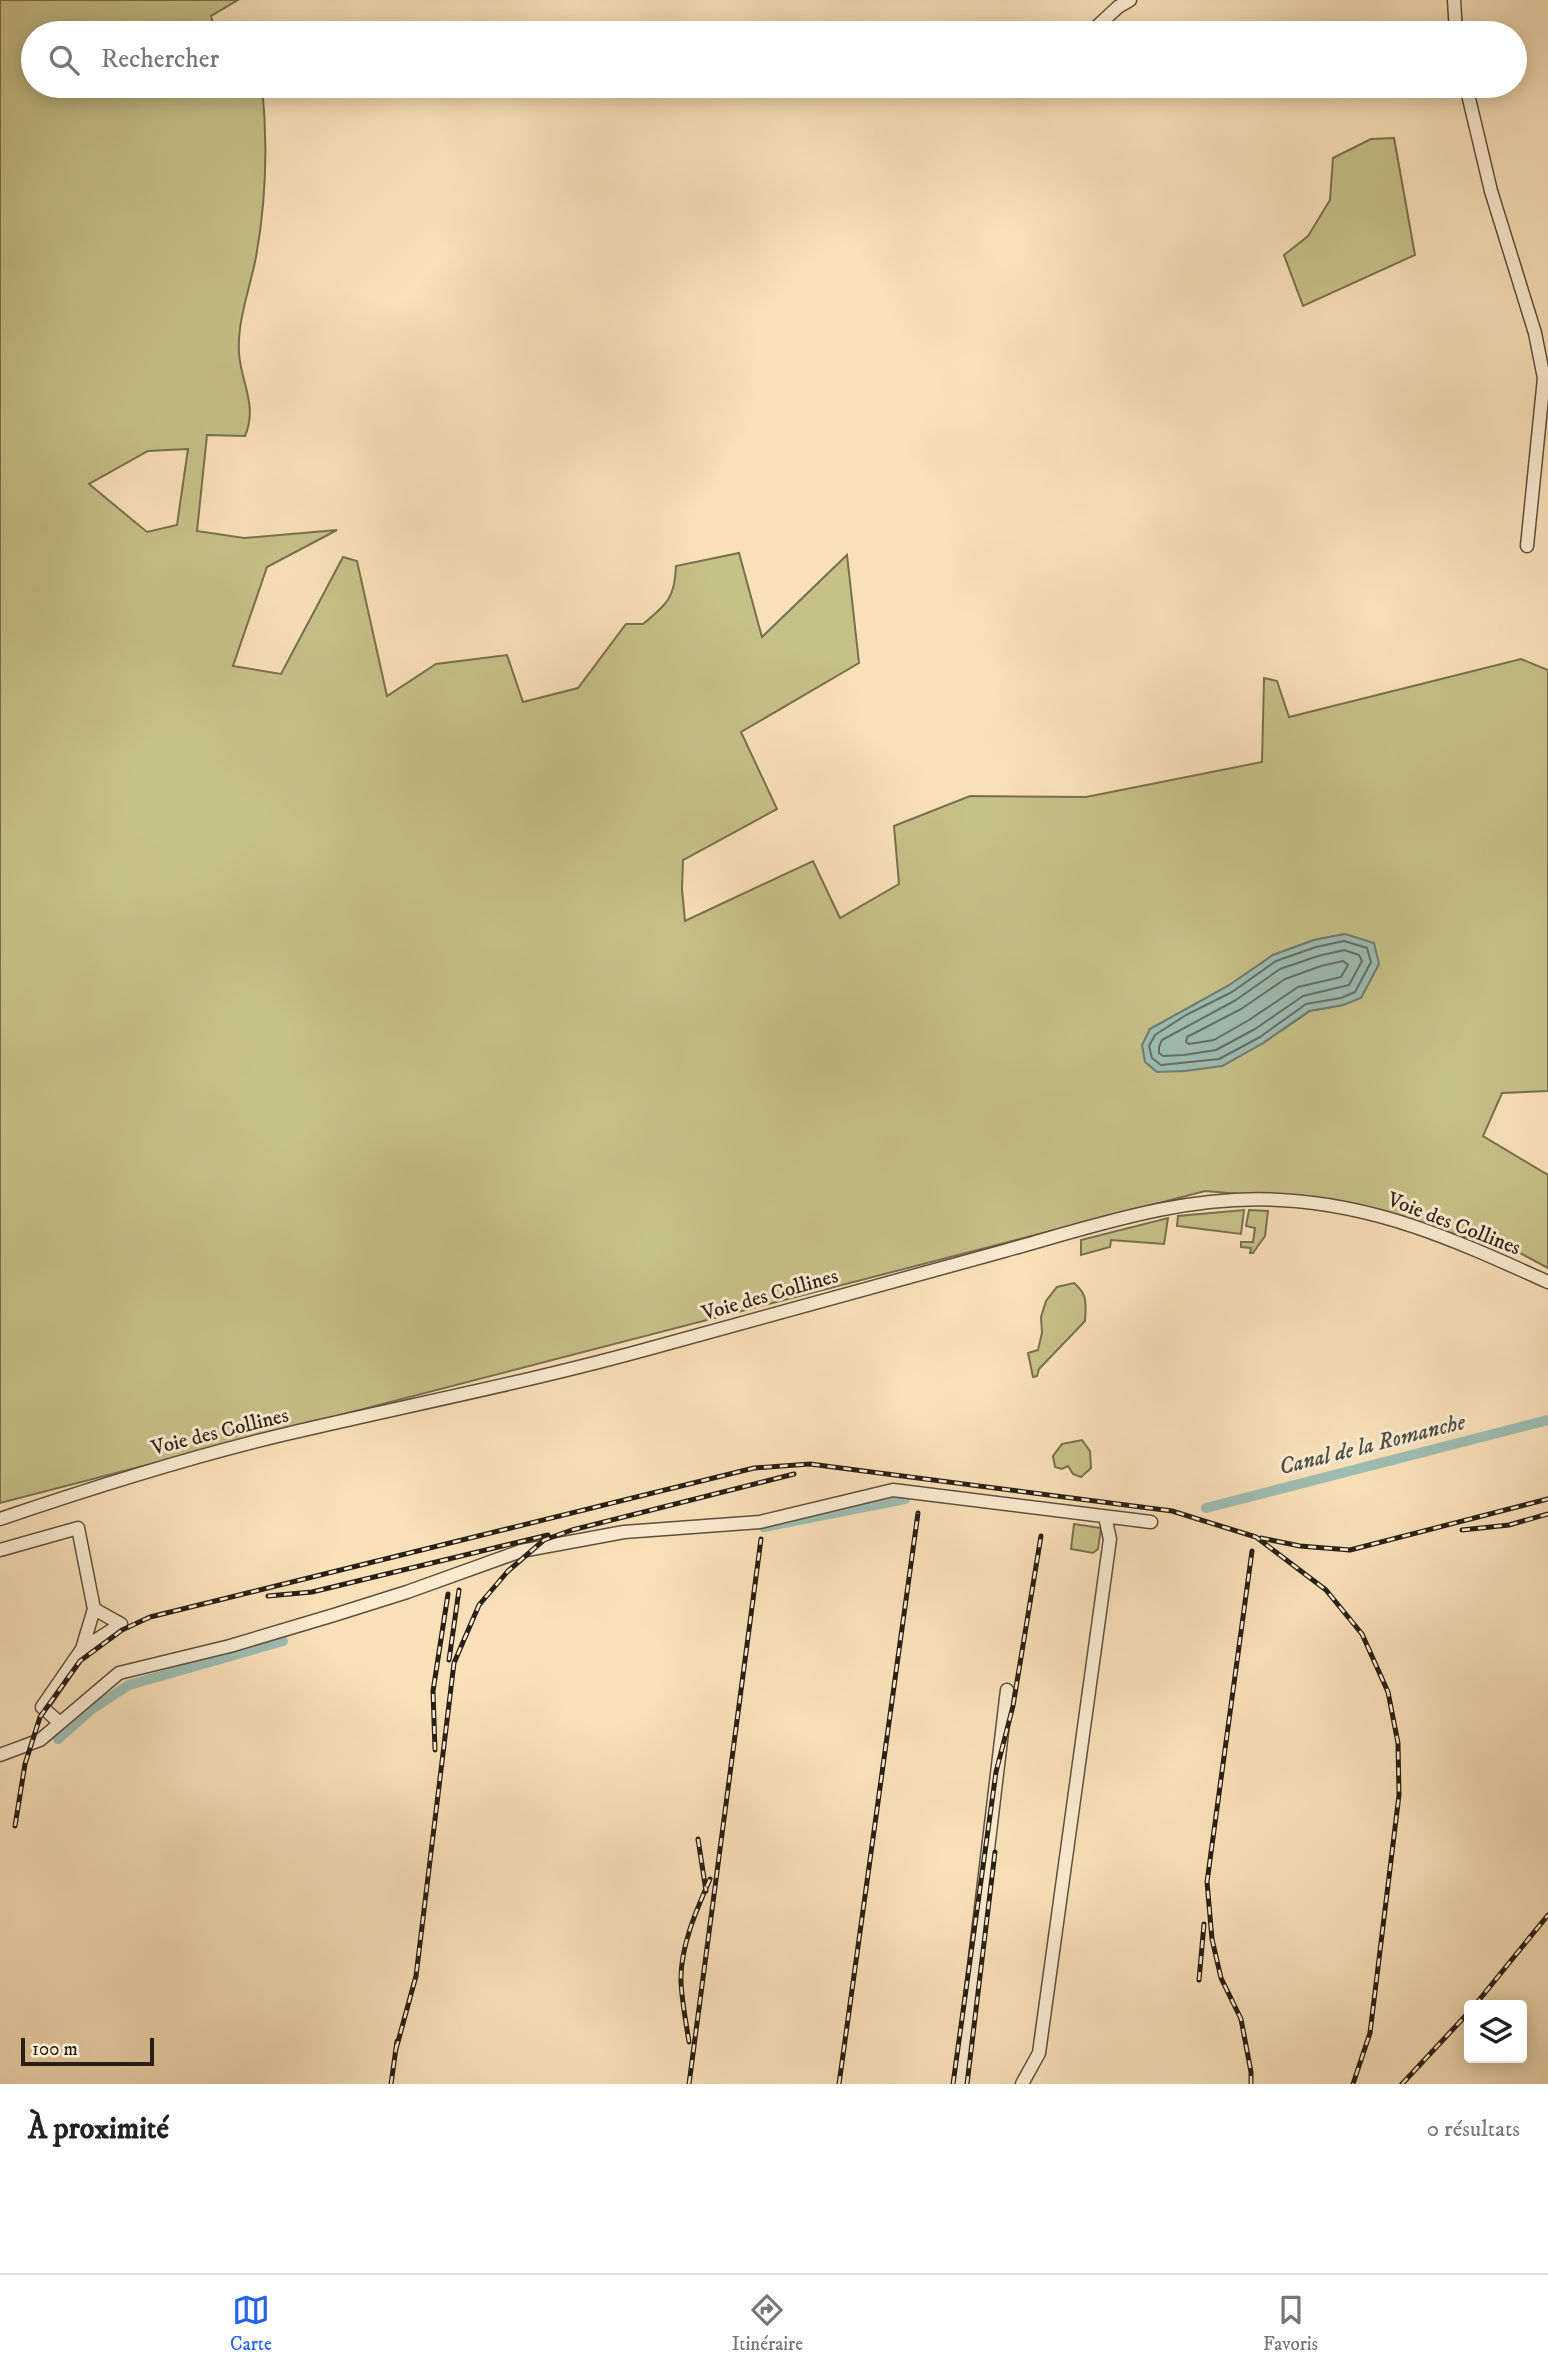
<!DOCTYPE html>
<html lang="fr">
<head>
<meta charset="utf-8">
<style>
  :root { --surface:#fff; --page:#f6f6f6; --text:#222; --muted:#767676; --line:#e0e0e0; --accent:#2563eb }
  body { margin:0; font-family:"IM FELL DW Pica",serif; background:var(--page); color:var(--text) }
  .controls { position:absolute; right:21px; bottom:21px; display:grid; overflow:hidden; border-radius:7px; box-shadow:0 4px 18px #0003 }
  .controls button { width:63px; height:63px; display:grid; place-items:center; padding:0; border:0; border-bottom:2px solid var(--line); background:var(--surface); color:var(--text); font:35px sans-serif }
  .scale { position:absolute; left:21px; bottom:18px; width:133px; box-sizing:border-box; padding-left:7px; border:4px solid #282016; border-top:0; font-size:19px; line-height:24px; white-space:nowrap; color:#282016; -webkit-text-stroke:5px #fbebd1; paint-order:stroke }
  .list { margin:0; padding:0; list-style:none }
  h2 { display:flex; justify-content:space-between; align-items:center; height:91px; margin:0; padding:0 28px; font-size:30px }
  h2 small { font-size:23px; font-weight:400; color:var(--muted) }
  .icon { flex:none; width:38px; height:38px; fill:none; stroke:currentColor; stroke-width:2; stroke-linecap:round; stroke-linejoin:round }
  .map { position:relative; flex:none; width:1548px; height:2084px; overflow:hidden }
  .search { position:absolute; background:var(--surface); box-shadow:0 4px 18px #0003; left:21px; right:21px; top:21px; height:77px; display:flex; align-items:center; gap:18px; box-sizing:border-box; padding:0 24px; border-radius:38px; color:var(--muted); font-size:26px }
  .sheet { height:189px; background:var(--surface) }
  nav { display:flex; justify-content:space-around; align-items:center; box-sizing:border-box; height:98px; border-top:2px solid var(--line); background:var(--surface); font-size:19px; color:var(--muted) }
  nav a { display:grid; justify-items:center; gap:4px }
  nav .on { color:var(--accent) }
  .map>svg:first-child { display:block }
</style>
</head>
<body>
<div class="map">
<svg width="1548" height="2084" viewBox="0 0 1548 2084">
  <rect width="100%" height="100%" fill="#f9e0b8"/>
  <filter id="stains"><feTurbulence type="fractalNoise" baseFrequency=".00286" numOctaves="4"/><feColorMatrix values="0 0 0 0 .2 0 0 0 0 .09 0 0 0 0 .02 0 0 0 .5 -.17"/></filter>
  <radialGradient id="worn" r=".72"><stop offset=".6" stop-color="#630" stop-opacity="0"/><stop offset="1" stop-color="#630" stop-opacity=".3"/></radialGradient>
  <!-- green -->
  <path fill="#c6c089" stroke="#777050" stroke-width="2" fill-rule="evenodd" d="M0 0H238L211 16 216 33H33V86H262C268 143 266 201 256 257 250 288 237 321 239 353 241 383 258 405 245 436L207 435 197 531 244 538 337 530 267 567 233 666 281 674 343 557 357 561 387 696 436 664 507 655 523 702 578 688 626 624H643C667 604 675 598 676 566L739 553 762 637 847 555 859 663 741 732 777 809 683 860 682 889 685 921 813 861 840 918 899 884 894 826 970 796 1086 797 1262 762 1264 678 1277 681 1289 717 1521 659 1548 670V1091L1502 1093 1483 1136 1548 1175V1268L1520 1253 1381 1213 1320 1201 1205 1191 0 1503ZM188 449 177 525 147 532 89 484 148 451ZM1345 934 1343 1005 1310 1011 1263 1043 1222 1066 1150 1029 1228 986 1273 955 1314 940Z
    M1394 138 1415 255 1303 306 1284 255 1308 236 1330 200 1333 158 1371 139Z
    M1244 1210 1241 1234 1177 1226 1178 1216Z
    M1249 1210 1268 1211 1265 1236 1253 1253H1250L1251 1248 1241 1247V1242H1253L1255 1228 1246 1226Z
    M1168 1218 1164 1244 1111 1240 1110 1247 1081 1255V1240Z
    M1074 1283C1088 1295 1086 1303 1085 1321L1039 1369 1037 1376 1033 1377 1028 1353 1038 1350 1042 1333 1041 1317 1046 1301 1057 1287Z
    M1082 1440 1090 1451 1091 1468 1081 1477 1073 1474 1068 1466 1062 1469 1055 1467 1053 1456 1062 1444Z
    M1074 1524 1101 1528 1098 1549 1093 1553 1071 1549Z"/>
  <!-- water -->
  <path fill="#9ebdb3" stroke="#6f7e74" stroke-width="2" d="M1345 934 1374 943 1379 964 1361 998 1343 1005 1309 1011 1263 1043 1222 1066 1185 1071 1157 1072 1145 1062 1142 1045 1150 1029 1228 986 1273 955 1314 940Z"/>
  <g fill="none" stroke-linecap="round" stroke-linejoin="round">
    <!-- shore -->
    <path stroke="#636e64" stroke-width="2" d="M1344 941 1367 948 1371 962 1355 992 1341 998 1306 1004 1260 1037 1219 1059 1161 1065 1152 1058 1149 1046 1155 1035 1186 1015 1232 992 1276 961 1316 947Z
      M1344 950 1359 955 1362 961 1349 985 1303 996 1255 1029 1216 1050 1184 1055 1163 1056 1159 1053V1047L1162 1040 1236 1000 1280 969 1318 956Z
      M1343 961 1348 965 1341 977 1298 987 1249 1020 1214 1040 1189 1044 1186 1042 1187 1037 1241 1009 1285 979 1321 966Z"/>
    <!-- canal -->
    <path stroke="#9ebdb3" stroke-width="10" d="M1206 1508 1548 1420
      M764 1527 905 1499
      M58 1739 92 1709 129 1685 283 1641"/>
    <defs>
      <path id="minor" d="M1454 0 1456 33
        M1090 33 1118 7 1130 0
        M1466 86 1491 191 1535 333 1544 378 1527 546
        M0 1519C94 1487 189 1457 286 1434 409 1405 533 1381 655 1347 771 1315 887 1283 1004 1251 1094 1226 1186 1194 1280 1200 1380 1205 1459 1242 1548 1282
        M0 1550 78 1528 94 1609 121 1624 82 1649
        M60 1723 42 1707 82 1649 94 1609
        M0 1755 40 1740 119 1673 230 1646 334 1615 407 1592 521 1551 624 1532 760 1522 893 1490 1151 1522
        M960 2084 1007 1690
        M1022 2084 1039 2053 1110 1539 1105 1517"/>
    </defs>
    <!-- minor casing -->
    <use href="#minor" stroke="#5c503e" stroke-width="15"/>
    <!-- minor -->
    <use href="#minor" stroke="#fbebd1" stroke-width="12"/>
    <defs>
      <path id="rail" d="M1462 1530 1509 1525 1548 1514
        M1261 1538 1300 1546 1350 1550 1548 1499
        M268 1596 312 1592 548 1535
        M449 1660 459 1590
        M435 1750 433 1691 448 1594
        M15 1826 25 1764 40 1717 80 1661 122 1630 150 1617 754 1468 810 1464 1172 1511 1256 1537 1326 1590 1362 1634 1388 1692 1398 1743 1399 1795 1370 2033 1353 2084
        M698 1839 706 1891
        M1199 1980 1204 1924
        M1475 2005 1548 1915
        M689 2042C686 2022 682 2002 681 1982 680 1947 696 1911 710 1879
        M396 2049 416 1976 454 1663 479 1605 508 1571 544 1540 572 1530 794 1474
        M391 2084 397 2041
        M689 2084 761 1539
        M839 2084 918 1513
        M953 2084 996 1772 1013 1706 1041 1536
        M967 2084 995 1852
        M1251 2084V2072L1241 2019 1221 1978 1212 1939 1207 1882 1252 1551
        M1402 2084 1469 2012"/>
    </defs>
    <!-- rail casing -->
    <use href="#rail" stroke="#282016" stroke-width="5"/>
    <!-- rail -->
    <use href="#rail" stroke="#fbebd1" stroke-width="2.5" stroke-dasharray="8" stroke-linecap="butt"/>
  </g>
  <g text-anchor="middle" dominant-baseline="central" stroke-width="6" stroke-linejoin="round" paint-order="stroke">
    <!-- street labels -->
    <g font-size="21" fill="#282016" stroke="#fbebd1">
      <text transform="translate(1454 1224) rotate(21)">Voie des Collines</text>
      <text transform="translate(770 1295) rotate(-16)">Voie des Collines</text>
      <text transform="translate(220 1432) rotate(-14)">Voie des Collines</text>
    </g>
    <!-- water labels -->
    <g font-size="23" font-style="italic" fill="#4b4f45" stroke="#fbebd1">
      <text transform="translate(1372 1445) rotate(-14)">Canal de la Romanche</text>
    </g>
  </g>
  <rect width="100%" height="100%" filter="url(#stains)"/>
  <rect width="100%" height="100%" fill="url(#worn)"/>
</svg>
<div class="controls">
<button><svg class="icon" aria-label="layers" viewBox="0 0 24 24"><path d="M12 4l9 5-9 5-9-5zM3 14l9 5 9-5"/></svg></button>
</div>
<div class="scale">100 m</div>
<div class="search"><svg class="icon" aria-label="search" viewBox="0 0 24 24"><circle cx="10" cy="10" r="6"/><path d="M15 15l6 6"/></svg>Rechercher</div>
</div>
<section class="sheet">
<h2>À proximité<small>0 résultats</small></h2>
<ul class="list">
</ul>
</section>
<nav>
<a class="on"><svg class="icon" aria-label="map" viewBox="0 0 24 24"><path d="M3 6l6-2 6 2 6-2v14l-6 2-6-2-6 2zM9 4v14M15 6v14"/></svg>Carte</a>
<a><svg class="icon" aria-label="directions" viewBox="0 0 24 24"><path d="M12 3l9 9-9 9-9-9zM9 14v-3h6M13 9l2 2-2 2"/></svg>Itinéraire</a>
<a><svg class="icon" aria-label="saved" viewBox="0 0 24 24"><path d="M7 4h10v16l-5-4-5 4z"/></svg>Favoris</a>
</nav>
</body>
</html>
